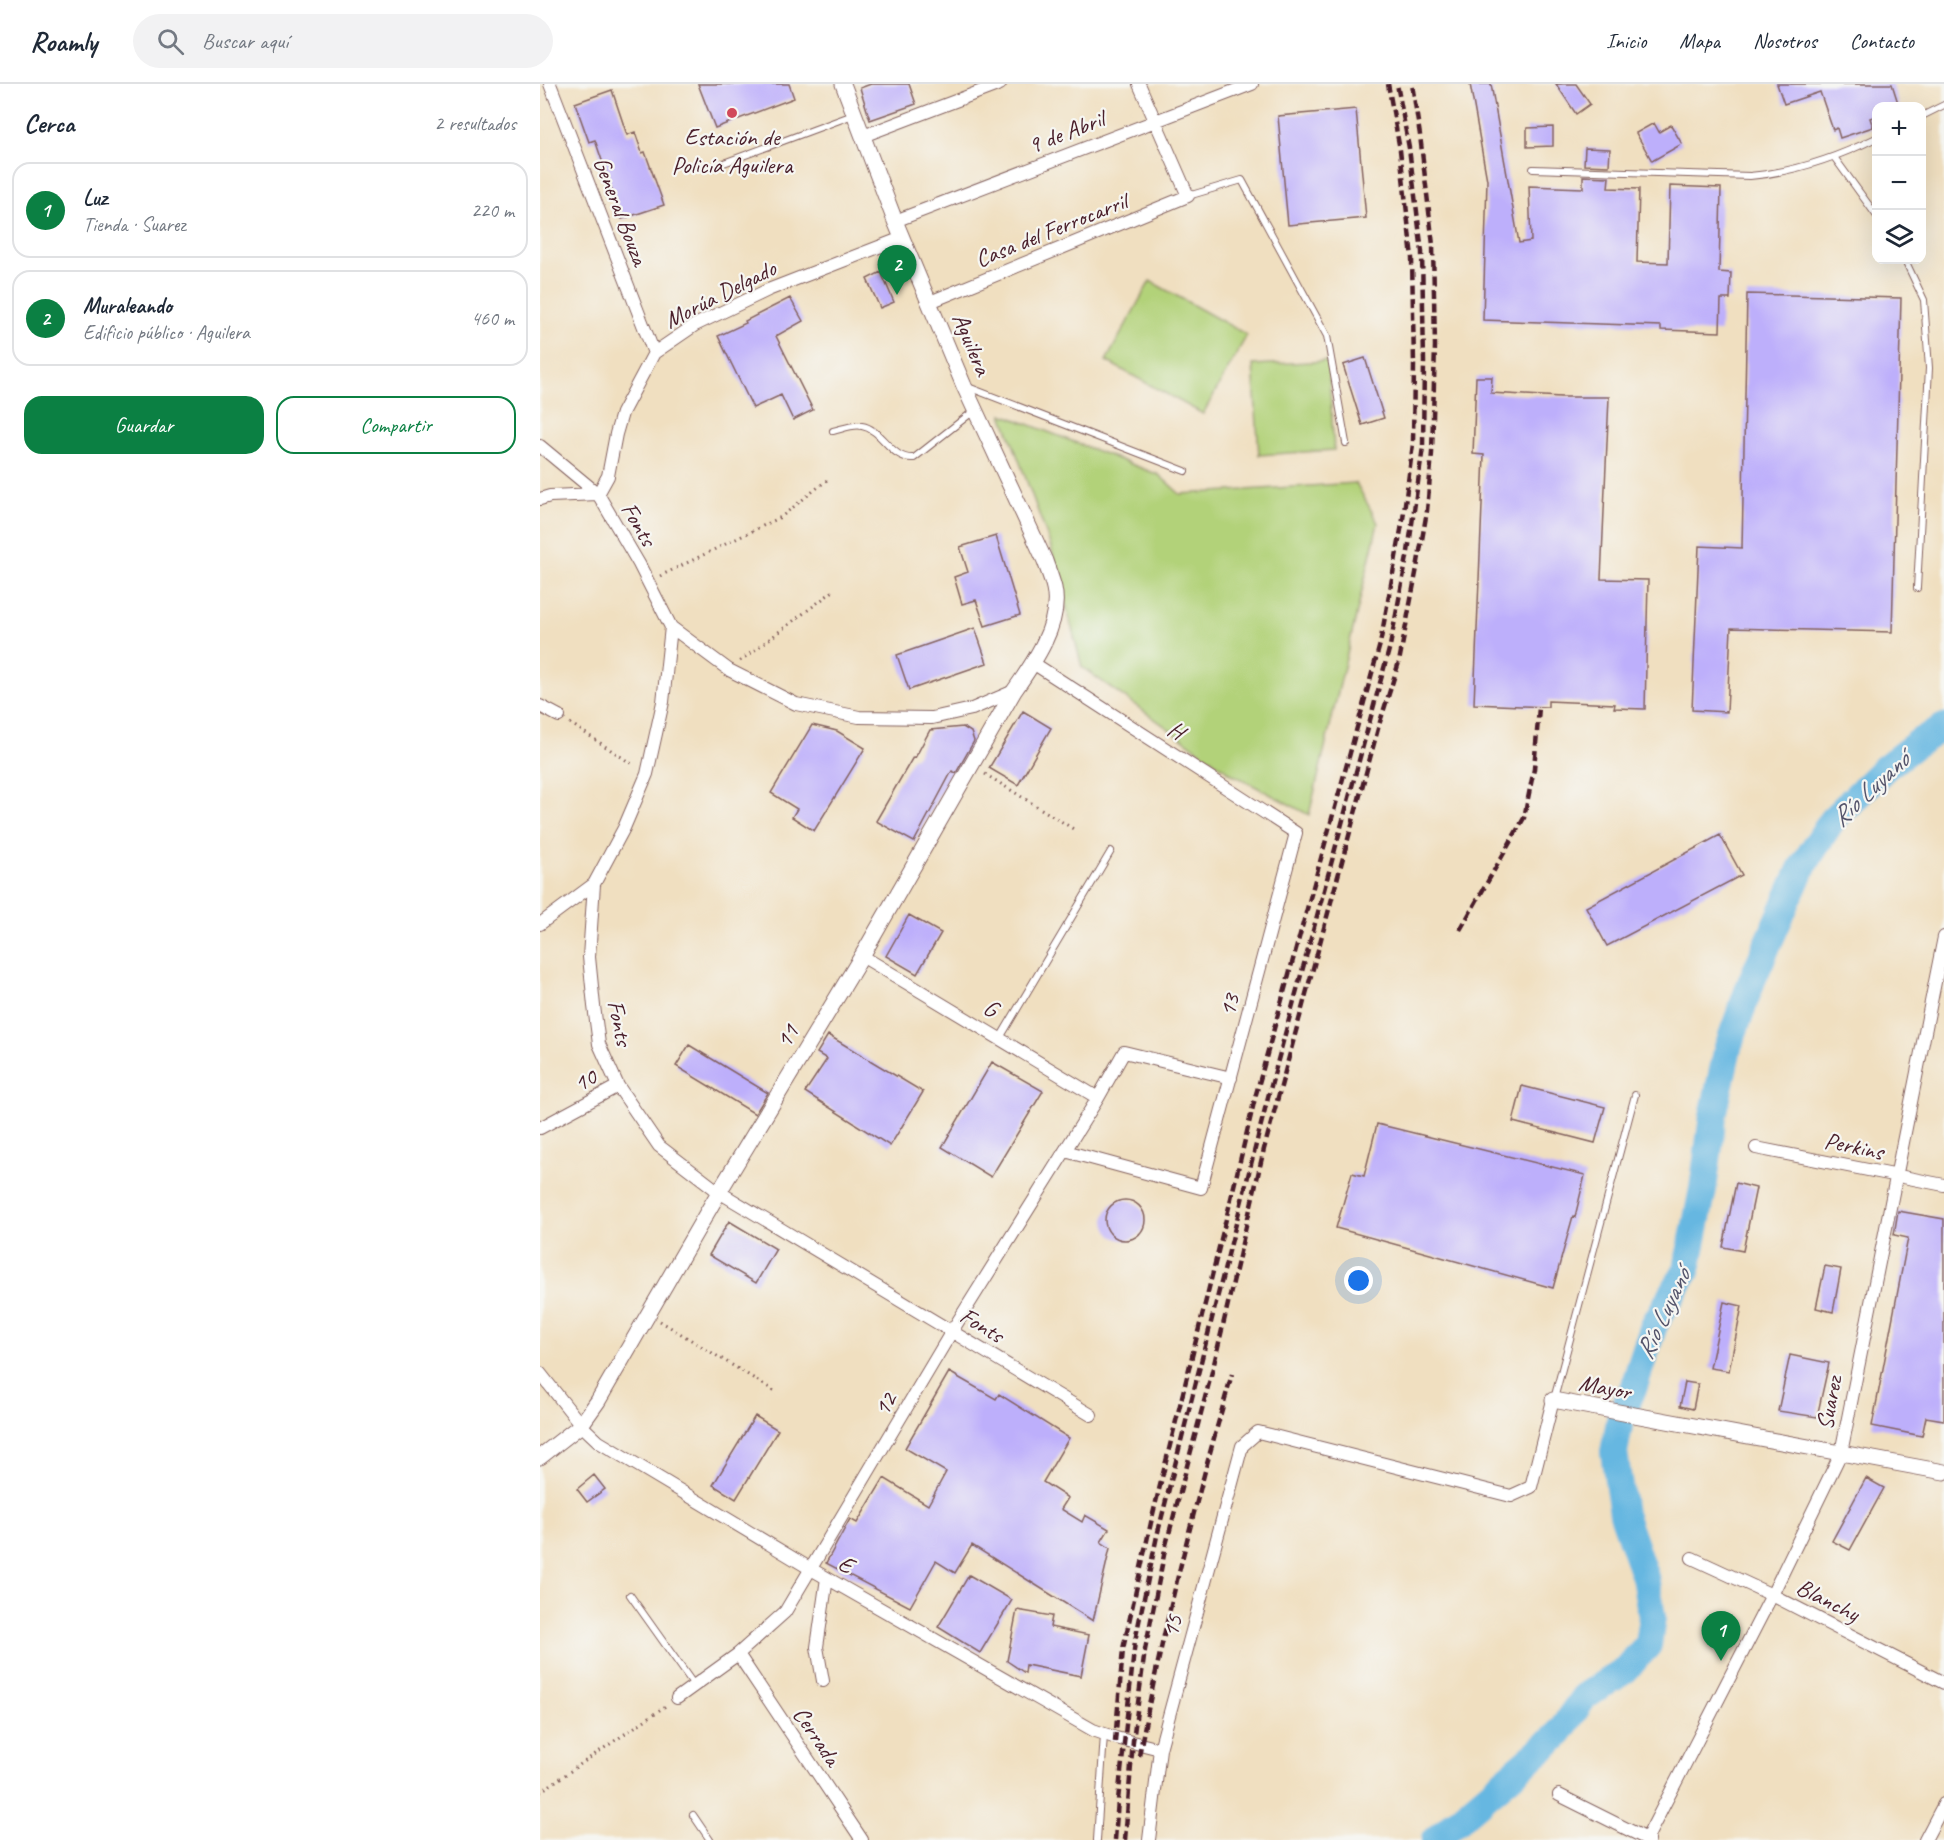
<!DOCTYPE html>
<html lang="es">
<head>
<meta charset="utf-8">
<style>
  :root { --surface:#fff; --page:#f2f2f3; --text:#1f2937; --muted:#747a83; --line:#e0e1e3; --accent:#0b8043 }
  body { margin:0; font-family:Caveat,sans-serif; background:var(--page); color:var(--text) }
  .controls { position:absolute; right:18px; top:18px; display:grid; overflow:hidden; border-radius:12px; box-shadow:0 6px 24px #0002 }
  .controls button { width:54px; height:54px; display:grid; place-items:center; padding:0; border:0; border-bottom:2px solid var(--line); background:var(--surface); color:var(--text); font:30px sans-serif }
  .you { position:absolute; left:819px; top:1197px; width:21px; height:21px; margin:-15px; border:4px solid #fff; border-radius:50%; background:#1a73e8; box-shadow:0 0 0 9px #1a73e833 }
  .badge { display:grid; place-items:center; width:39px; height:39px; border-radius:50%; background:var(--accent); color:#fff; font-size:20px; font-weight:700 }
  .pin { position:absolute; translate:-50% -50px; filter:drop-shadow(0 2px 3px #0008) }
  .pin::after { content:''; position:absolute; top:32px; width:21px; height:18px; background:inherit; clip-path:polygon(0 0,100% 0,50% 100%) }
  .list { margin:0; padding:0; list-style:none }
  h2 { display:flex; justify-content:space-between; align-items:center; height:78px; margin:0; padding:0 24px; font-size:26px }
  h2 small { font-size:20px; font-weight:400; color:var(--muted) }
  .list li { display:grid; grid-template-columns:39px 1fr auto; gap:18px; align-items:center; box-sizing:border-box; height:96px; margin:0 12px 12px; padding:0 12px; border:2px solid var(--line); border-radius:18px }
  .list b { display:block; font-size:22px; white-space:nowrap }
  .list p { margin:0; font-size:20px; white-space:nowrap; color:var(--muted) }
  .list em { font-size:20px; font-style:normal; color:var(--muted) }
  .actions { display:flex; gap:12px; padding:18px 24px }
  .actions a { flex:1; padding:14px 0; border:2px solid var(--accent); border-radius:18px; text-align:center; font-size:21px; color:var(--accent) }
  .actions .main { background:var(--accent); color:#fff }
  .icon { flex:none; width:33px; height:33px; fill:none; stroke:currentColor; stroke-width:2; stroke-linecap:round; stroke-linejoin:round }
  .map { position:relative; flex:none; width:1404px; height:1756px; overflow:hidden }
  header { display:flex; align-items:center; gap:36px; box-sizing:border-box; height:84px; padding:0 30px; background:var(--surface); border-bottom:2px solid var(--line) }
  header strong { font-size:28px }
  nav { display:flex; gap:33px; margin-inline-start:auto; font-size:21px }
  .search { width:420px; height:54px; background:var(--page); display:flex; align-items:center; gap:15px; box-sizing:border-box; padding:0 21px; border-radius:33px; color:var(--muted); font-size:22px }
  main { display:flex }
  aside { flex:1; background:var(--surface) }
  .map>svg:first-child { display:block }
</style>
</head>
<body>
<header>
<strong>Roamly</strong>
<div class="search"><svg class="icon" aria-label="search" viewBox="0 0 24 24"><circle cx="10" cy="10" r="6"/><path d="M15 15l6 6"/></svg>Buscar aquí</div>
<nav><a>Inicio</a><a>Mapa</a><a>Nosotros</a><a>Contacto</a></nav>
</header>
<main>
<aside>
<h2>Cerca<small>2 resultados</small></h2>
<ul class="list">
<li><span class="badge">1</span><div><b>Luz</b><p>Tienda · Suarez</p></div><em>220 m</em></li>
<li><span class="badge">2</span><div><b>Muraleando</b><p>Edificio público · Aguilera</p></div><em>460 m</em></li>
</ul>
<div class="actions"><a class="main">Guardar</a><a>Compartir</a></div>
</aside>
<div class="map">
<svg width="1404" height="1756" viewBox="0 0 1404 1756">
  <rect width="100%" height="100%" fill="#f6f6f2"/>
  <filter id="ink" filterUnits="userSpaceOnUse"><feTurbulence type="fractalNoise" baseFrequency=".0167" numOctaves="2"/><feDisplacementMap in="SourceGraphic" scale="12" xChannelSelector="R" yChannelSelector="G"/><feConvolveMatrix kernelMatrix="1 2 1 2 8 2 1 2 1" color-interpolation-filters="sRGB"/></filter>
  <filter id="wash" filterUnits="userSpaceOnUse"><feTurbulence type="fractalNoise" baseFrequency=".008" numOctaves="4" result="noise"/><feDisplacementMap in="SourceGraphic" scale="24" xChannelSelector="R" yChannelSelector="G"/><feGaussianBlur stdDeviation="1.35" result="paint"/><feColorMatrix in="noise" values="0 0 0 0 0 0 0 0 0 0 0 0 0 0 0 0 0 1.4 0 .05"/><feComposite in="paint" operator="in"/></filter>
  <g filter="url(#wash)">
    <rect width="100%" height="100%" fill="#f0dfc0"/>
    <!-- grass -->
    <path fill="#b2d279" stroke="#7e7852" stroke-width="1.5" d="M610 197 707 251 663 330 566 277Z
      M788 277 794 366 719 371 713 281Z
      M462 330 619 391 640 410 816 399 838 439 769 731 692 690 542 583 510 460Z"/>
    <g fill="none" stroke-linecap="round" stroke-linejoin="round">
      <!-- river -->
      <path stroke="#66b7e1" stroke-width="28" d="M895 1756 1016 1653 1044 1613 1085 1586 1108 1561 1112 1533 1105 1493 1083 1430 1074 1368 1081 1332 1094 1302 1114 1241 1147 1185 1163 1105 1173 1032 1188 963 1212 896 1261 785 1292 736 1345 684 1379 658 1404 643"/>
    </g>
    <g id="blocks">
      <!-- building -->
      <path fill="#bdaffb" d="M158 0H249L254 14 175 44Z
        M331 0H369L376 20 330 36 320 4Z
        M930 0H951L979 159 991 157 989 102 1043 104V92L1069 93 1068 104 1099 105 1097 178 1128 179 1130 102 1181 104 1179 188 1191 189 1190 215H1181L1180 248 1121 246V242L943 236 947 96Z
        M1016 0H1036L1050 20 1036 30Z
        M1237 0H1352L1359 22H1336V32L1330 34 1333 43 1300 54 1297 44 1293 46 1280 8 1244 20Z
        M72 6 87 51 95 48 102 69 105 68 124 121 82 135 55 56 49 58 35 19Z
        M816 25 826 134 748 141 738 32Z
        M1114 39 1119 48 1131 41 1142 60 1112 77 1096 49Z
        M1013 43V62L987 63V44Z
        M1045 64 1070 65 1069 82 1044 81Z
        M341 188 354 218 340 224 327 195Z
        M1207 210 1361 214 1352 548 1191 544 1187 628 1152 626 1159 462 1202 464Z
        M250 214 263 237 236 252 273 326 253 336 241 311 213 324 178 252 206 239 205 237Z
        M825 274 844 334 822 341 803 281Z
        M936 293H952L951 309 1021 313H1069L1061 495 1108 496 1105 625 1074 624 1075 620 1008 617V623L934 620 944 371 933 370Z
        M456 452 480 531 445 542 436 516 422 520 414 493 428 488 420 463Z
        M435 544 447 579 369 606 357 571Z
        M483 627 511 644 478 701 449 684Z
        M272 641 297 647 325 664 274 747 252 733 257 725 231 709Z
        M423 643 431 648 434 657 416 689 412 687 374 758 336 737 373 673 375 674 390 646Z
        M1180 751 1202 791 1067 862 1046 823Z
        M369 831 401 849 377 890 346 872Z
        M288 951 383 1008 350 1062 265 1008 287 975 277 969Z
        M149 961 228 1009 215 1030 136 982Z
        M452 978 503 1007 451 1093 402 1063Z
        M982 1002 1065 1023 1055 1059 973 1038Z
        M837 1040 1045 1091 1035 1133 1033 1132 1013 1204 796 1144 812 1089 824 1092Z
        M1196 1099 1216 1104 1203 1167 1183 1163Z
        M565 1136a20 20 0 1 1 40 0a20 20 0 1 1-40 0Z
        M1358 1127 1404 1135V1336L1386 1333 1382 1352 1332 1342 1368 1154 1354 1151Z
        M189 1137 236 1165 216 1199 169 1171Z
        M1285 1182 1301 1185 1293 1228 1276 1224Z
        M1184 1218 1202 1222 1189 1287 1170 1284Z
        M1250 1271 1289 1279 1277 1333 1238 1327Z
        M409 1288 456 1315 459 1310 529 1354 503 1398 528 1414 521 1425 542 1438 545 1431 569 1445 561 1458 570 1464 553 1537 432 1461 415 1489 396 1477 370 1523 286 1479 310 1435 317 1439 344 1394 388 1421 406 1388 365 1364Z
        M1145 1298 1158 1300 1153 1325 1140 1322Z
        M215 1332 238 1346 196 1415 173 1401Z
        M54 1391 65 1405 47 1418 37 1405Z
        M1326 1394 1344 1404 1310 1466 1292 1457Z
        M429 1491 472 1516 440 1569 398 1543Z
        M477 1526 512 1532 510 1543 549 1551 541 1592 486 1581 485 1589 467 1577Z"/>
    </g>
  </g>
  <g filter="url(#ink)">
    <use href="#blocks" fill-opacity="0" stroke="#84625f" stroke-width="1.5"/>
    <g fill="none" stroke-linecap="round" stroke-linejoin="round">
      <defs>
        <path id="service" d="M1382 32 1404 21
          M1294 73 1336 131
          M181 80 313 31
          M993 85 1210 92C1255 88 1296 74 1336 54
          M648 112 702 96 787 252 806 359
          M1365 176 1384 216 1389 284 1377 504
          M428 303 645 387
          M293 347C302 345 313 340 322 342 342 345 351 376 374 374L435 326
          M460 954 571 767
          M1014 1315 1095 1011
          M90 1511 154 1601
          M153 1731 170 1756
          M557 1756 564 1651"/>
        <path id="minor" d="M10 0 114 269
          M323 52 460 0
          M355 137 712 0
          M390 218 648 112 599 0
          M0 362 58 410 99 480 131 543 123 618 107 690 84 744 54 800 49 873 54 922 59 960 78 1002 119 1062 179 1108 551 1331
          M0 415 10 412 58 410 68 392 76 350 82 329 114 269 155 241 228 206 362 154
          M131 543 189 586 256 620 319 633 392 634 432 625 474 607
          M493 579 756 749 661 1104 525 1067
          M0 622 19 632
          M0 840 54 800
          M322 872 558 1014
          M0 1044 78 1002
          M1216 1064 1404 1101
          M0 1289 41 1341 59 1358 271 1485 553 1646 576 1654 620 1665
          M1152 1474 1232 1511 1404 1599
          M198 1570 322 1756
          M283 1597 277 1563 287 1494
          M137 1614 198 1570 245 1528 412 1247 558 1014 584 968 691 994
          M1019 1711 1109 1756
          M609 1756 620 1665 702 1362 718 1348 971 1412 991 1403 1013 1316
          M1106 1756 1232 1511 1301 1369 1404 853
          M1385 1756 1404 1720"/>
        <path id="tertiary" d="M1013 1316 1404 1388
          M0 1373 41 1341 58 1317 179 1108 322 872 474 607C493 580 522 539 514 504 512 495 508 486 505 477L424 302 355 137 303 0"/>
      </defs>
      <!-- service casing -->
      <use href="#service" stroke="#84625f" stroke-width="8"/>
      <!-- minor casing -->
      <use href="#minor" stroke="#84625f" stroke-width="14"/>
      <!-- tertiary casing -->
      <use href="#tertiary" stroke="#84625f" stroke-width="17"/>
      <!-- path -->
      <path stroke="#84625f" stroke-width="3" stroke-dasharray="1.5 4.5" stroke-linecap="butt" d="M120 492 241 433 287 396
        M200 577 296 505
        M30 639 95 682
        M445 690 535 746
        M120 1237 236 1308
        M0 1708 127 1621"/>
      <!-- service -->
      <use href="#service" stroke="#fff" stroke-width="6"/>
      <!-- minor -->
      <use href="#minor" stroke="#fff" stroke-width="12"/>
      <!-- tertiary -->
      <use href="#tertiary" stroke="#fff" stroke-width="15"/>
      <!-- rail -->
      <path stroke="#4a1f2b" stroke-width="4.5" stroke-dasharray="9 4.5" stroke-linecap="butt" d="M920 846 984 734 994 685 999 623
        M575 1658 583 1565 612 1434 688 1127 716 1010 840 560 863 435 873 360 874 281 872 174 860 66 848 0
        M599 1672C623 1543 656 1416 692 1290
        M575 1756 578 1716 595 1557 617 1452 728 1013 850 562 868 468 883 363 884 278 882 168 869 64 857 0
        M585 1756 593 1657 605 1566 626 1461 674 1280 724 1065 839 641 859 578 877 484 887 427 892 369 895 262 893 161 880 51 872 0"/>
    </g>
  </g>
  <!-- markers -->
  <circle fill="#d1495b" stroke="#f6f6f2" stroke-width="2" cx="192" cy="29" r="6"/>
  <g text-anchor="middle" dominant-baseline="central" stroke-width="4.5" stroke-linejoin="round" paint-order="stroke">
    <!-- street labels -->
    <g font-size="24" fill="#4a1f2b" stroke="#f6f6f2">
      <text transform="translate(526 48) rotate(-21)">9 de Abril</text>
      <text transform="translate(81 127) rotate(69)">General Bouza</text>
      <text transform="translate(511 146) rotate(-22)">Casa del Ferrocarril</text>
      <text transform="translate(180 210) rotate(-27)">Morúa Delgado</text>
      <text transform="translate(432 260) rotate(67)">Aguilera</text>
      <text transform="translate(99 440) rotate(60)">Fonts</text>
      <text transform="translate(636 646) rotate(33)">H</text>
      <text transform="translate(689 921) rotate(-75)">13</text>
      <text transform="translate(451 924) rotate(31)">G</text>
      <text transform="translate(80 939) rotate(78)">Fonts</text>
      <text transform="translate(247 952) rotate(-59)">11</text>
      <text transform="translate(45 996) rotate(-28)">10</text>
      <text transform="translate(1314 1062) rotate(12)">Perkins</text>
      <text transform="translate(442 1241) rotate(31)">Fonts</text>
      <text transform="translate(1065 1303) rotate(11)">Mayor</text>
      <text transform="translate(1289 1319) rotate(-79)">Suarez</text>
      <text transform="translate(345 1320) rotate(-59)">12</text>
      <text transform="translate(306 1480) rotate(30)">E</text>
      <text transform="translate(1288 1516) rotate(27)">Blanchy</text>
      <text transform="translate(632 1542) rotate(-75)">15</text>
      <text transform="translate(277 1652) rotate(56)">Cerrada</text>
    </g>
    <!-- poi labels -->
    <g font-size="24" fill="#4a1f2b" stroke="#f6f6f2">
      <text x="192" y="53">Estación de<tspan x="192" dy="28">Policía Aguilera</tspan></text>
    </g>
    <!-- water labels -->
    <g font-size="26" font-style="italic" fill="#54546b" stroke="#f6f6f2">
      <text transform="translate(1330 705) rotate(-43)">Río Luyanó</text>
      <text transform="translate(1123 1230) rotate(-65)">Río Luyanó</text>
    </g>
  </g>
</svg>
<div class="controls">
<button>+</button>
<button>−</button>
<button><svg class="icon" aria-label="layers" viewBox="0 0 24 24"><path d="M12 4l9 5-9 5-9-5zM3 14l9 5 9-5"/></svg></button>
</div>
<div class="you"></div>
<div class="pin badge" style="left:1181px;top:1577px">1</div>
<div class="pin badge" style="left:357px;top:211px">2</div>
</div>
</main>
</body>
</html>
